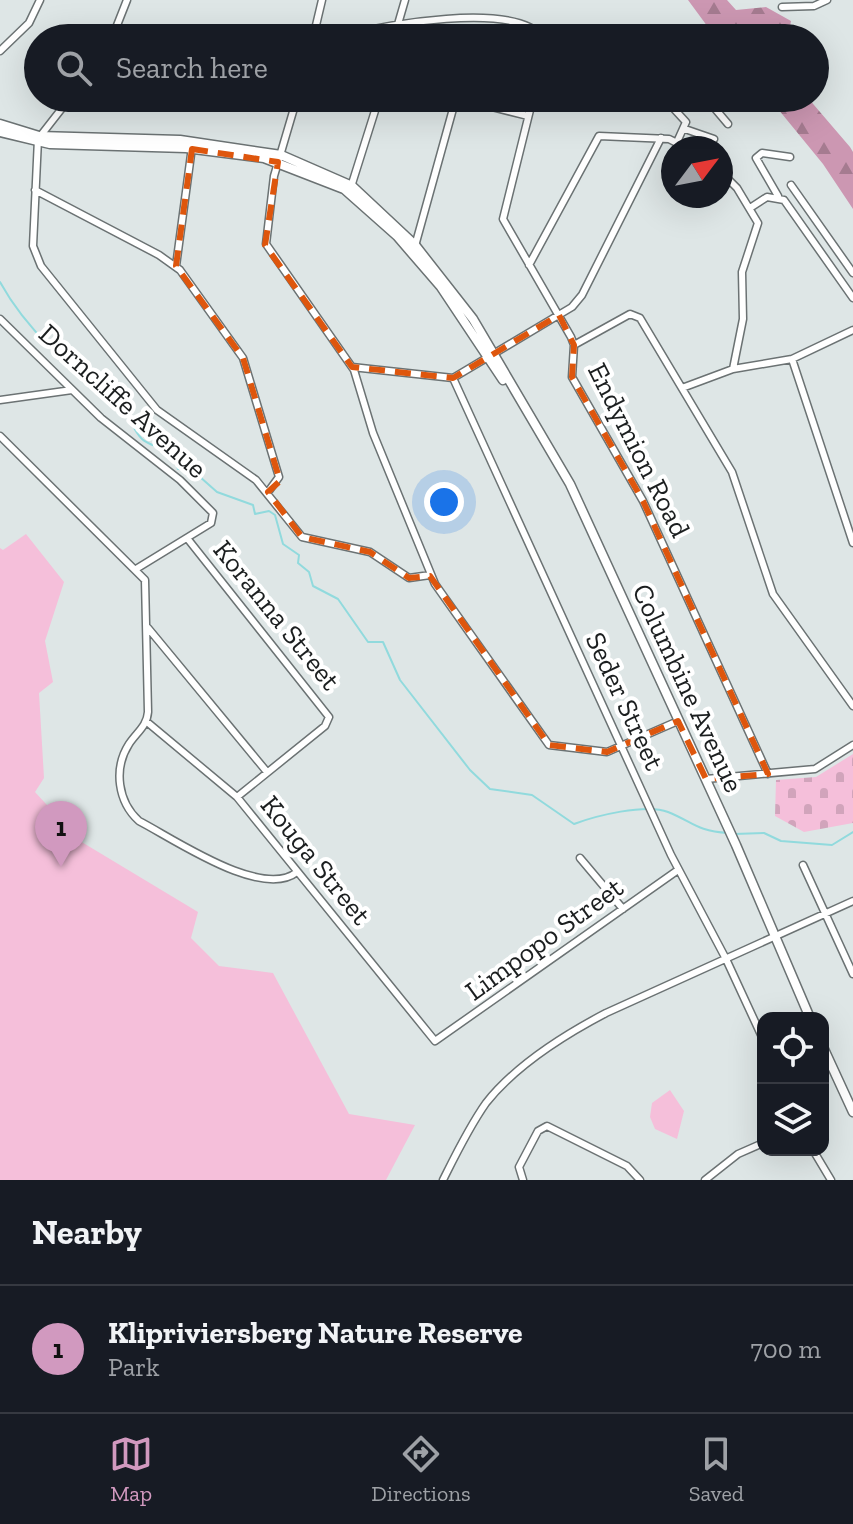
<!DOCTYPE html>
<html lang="en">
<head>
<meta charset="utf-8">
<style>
  :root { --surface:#171b24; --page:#20242c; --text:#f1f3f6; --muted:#9ea1a6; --line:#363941; --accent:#d199bf }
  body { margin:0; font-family:"Zilla Slab",serif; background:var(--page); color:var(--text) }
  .controls { position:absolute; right:24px; bottom:24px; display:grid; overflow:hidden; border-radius:16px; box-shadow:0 8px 32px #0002 }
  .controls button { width:72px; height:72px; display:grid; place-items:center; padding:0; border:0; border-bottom:2px solid var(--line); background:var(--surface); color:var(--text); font:40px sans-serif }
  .compass { position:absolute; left:661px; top:136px; width:72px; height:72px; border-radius:50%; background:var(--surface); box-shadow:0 8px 32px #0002; rotate:58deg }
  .you { position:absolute; left:444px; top:502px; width:28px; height:28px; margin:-20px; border:6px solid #fff; border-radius:50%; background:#1a73e8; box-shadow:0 0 0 12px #1a73e833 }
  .badge { display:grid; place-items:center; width:52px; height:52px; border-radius:50%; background:var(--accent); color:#111; font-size:26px; font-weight:700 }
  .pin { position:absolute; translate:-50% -66px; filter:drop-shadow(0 2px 4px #0008) }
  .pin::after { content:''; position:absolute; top:42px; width:28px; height:24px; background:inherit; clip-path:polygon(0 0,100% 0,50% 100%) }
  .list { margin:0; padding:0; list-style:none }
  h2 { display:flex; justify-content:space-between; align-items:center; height:104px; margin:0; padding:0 32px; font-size:34px }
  h2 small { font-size:26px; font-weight:400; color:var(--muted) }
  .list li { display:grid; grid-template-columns:52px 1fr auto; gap:24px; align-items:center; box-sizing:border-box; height:128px; padding:0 32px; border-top:2px solid var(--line) }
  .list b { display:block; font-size:30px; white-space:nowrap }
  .list p { margin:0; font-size:26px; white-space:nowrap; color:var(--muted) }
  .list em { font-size:26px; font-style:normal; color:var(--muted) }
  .icon { flex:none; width:44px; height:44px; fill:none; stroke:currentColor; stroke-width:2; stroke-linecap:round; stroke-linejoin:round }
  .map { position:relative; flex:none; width:853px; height:1180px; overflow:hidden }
  .search { position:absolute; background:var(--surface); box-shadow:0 8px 32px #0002; left:24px; right:24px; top:24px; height:88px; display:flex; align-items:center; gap:20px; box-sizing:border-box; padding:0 28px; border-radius:44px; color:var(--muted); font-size:30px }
  .sheet { height:232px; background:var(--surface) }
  nav { display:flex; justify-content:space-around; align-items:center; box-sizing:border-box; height:112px; border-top:2px solid var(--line); background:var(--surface); font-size:22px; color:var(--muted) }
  nav a { display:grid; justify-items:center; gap:4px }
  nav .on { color:var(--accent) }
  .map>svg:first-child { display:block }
</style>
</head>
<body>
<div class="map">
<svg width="853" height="1180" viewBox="0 0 853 1180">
  <defs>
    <pattern id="forest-firs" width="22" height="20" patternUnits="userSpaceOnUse" patternTransform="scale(2)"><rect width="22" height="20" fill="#cc97b2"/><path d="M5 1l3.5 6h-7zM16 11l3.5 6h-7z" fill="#a57b90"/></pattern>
    <pattern id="cemetery-stones" width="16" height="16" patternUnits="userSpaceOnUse" patternTransform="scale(2)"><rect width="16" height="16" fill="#f5bfda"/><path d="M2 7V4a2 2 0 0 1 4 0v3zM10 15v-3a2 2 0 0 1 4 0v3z" fill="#d1a4bb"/></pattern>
  </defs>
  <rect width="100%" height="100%" fill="#dee6e6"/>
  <!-- forest -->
  <path fill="url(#forest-firs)" d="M688 0H727L736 10 766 7 791 21 789 33 777 38H716Z
    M765 98H808L850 147 853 152V209L823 164 769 98Z"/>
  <!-- cemetery -->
  <path fill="url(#cemetery-stones)" d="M853 754V823L804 832 775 816 776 780 816 777Z"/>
  <!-- park -->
  <path fill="#f5bfda" d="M26 534 64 582 45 641 53 682 39 693 44 778 35 792 80 841 198 912 191 938 219 966 273 973 349 1114 415 1125 386 1180H0V548L3 550Z
    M670 1090 684 1111 677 1139 655 1129 650 1117 652 1103Z"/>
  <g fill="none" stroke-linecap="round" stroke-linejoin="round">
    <!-- stream -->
    <path stroke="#91dadd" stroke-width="2" d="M0 282C25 328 72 372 115 400 125 406 133 431 142 439 154 450 170 443 178 469H191L217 492 253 505 255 514 269 511 275 515 283 544 299 555 298 563 309 572 313 586 338 599 368 642H383L400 680 470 770 490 789 532 795 574 824C595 816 646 803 668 812 693 822 696 831 728 833
      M734 834 764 833 781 841 832 845 853 832"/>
    <defs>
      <path id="street" d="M782 7 814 6 827 0
        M112 38 127 0
        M313 38 322 0
        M332 38C384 25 514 0 544 38
        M394 38 405 0
        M0 51 29 23 40 0
        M70 98 38 139 33 246 41 266 157 410 256 480 302 537 370 552 409 578 430 575
        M297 98 274 176 266 244 354 370 373 433 435 584 549 745 607 752 678 721
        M533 98 503 219 571 337 574 345 572 377 643 501 768 774
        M664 98 686 122 677 142
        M706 98 728 124
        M685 129 714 139
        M721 172 737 188 758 223 742 272 743 319 733 369
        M791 185 853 273
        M35 190 159 255 180 270 243 358 279 477 268 492
        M350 190 379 98
        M778 196 756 158 762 153 790 157
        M750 208 767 197 784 200 853 298
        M415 246 456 98 528 116
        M529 265 599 136 669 139 687 148
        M176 266 192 147
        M0 319 101 418 180 480 213 513 211 523 136 569
        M574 345 630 314 640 318 732 472 773 594 853 706
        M792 359 853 543
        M352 367 453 378 572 307 582 295 661 138
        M453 378 671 855 726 959 763 1039
        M682 388 733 369 792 359 853 330
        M0 400 72 390
        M0 436 145 580 148 712C147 726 137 732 129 744 113 769 118 802 139 821 174 839 262 900 297 872
        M187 538 329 717 325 726 237 797
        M148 628 267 772
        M147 722 237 797 435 1041 678 870
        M706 779 815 769 853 745
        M580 858 623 909
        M803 865 853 974
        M813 1150 831 1180
        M443 1180C456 1154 469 1127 486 1103 516 1065 564 1035 606 1013L853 901
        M523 1180 519 1167 538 1131 547 1126 627 1166 640 1180
        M705 1180 738 1154 763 1143"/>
      <path id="secondary" d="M0 124 39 136 180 140 281 155 352 186 415 245 473 319 570 484 736 845 810 1018
        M0 132 50 144 186 148 264 158 344 189 397 236 441 287 503 380
        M823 1047 853 1112"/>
    </defs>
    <!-- street casing -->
    <use href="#street" stroke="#6b7273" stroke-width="9"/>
    <!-- secondary casing -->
    <use href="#secondary" stroke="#6b7273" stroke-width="11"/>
    <!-- street -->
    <use href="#street" stroke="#fff" stroke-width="6"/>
    <!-- secondary -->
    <use href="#secondary" stroke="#fff" stroke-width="8"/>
  </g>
  <!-- marked area -->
  <path fill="none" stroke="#de560d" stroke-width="6" stroke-dasharray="16 10" stroke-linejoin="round" d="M192 149 278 162 265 245 352 367 453 378 559 315 574 345 572 377 643 501 768 774 706 779 678 721 607 752 549 745 430 576 409 578 370 552 302 537 268 492 280 481 243 358 176 266Z"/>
  <g text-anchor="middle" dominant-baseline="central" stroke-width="8" stroke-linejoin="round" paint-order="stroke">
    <!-- street labels -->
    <g font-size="28" fill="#1b1e1f" stroke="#fff">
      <text transform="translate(123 401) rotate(42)">Dorncliffe Avenue</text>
      <text transform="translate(639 450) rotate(63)">Endymion Road</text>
      <text transform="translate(277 615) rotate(51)">Koranna Street</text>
      <text transform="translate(688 688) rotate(65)">Columbine Avenue</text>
      <text transform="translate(625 701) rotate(65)">Seder Street</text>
      <text transform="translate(316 860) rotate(51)">Kouga Street</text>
      <text transform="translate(544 939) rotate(-36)">Limpopo Street</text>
    </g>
  </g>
</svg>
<div class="controls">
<button><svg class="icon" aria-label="locate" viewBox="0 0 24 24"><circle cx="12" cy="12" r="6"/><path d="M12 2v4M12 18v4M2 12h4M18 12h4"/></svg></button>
<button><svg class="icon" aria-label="layers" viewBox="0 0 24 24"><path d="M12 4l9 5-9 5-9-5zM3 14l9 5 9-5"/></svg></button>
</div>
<svg class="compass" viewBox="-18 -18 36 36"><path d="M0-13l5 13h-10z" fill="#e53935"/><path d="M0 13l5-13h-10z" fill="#9ea1a6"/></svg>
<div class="you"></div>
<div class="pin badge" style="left:61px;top:867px">1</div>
<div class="search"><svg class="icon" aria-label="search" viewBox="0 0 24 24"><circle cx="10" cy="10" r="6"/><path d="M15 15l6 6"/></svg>Search here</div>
</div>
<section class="sheet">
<h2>Nearby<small></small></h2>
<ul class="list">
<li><span class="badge">1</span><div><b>Klipriviersberg Nature Reserve</b><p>Park</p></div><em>700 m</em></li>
</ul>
</section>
<nav>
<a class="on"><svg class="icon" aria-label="map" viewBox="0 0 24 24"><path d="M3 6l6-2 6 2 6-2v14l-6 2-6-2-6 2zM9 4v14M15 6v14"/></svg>Map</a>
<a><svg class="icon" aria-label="directions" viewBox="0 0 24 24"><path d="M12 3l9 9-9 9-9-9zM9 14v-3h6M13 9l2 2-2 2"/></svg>Directions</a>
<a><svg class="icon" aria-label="saved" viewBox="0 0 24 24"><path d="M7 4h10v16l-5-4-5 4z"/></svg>Saved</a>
</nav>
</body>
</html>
